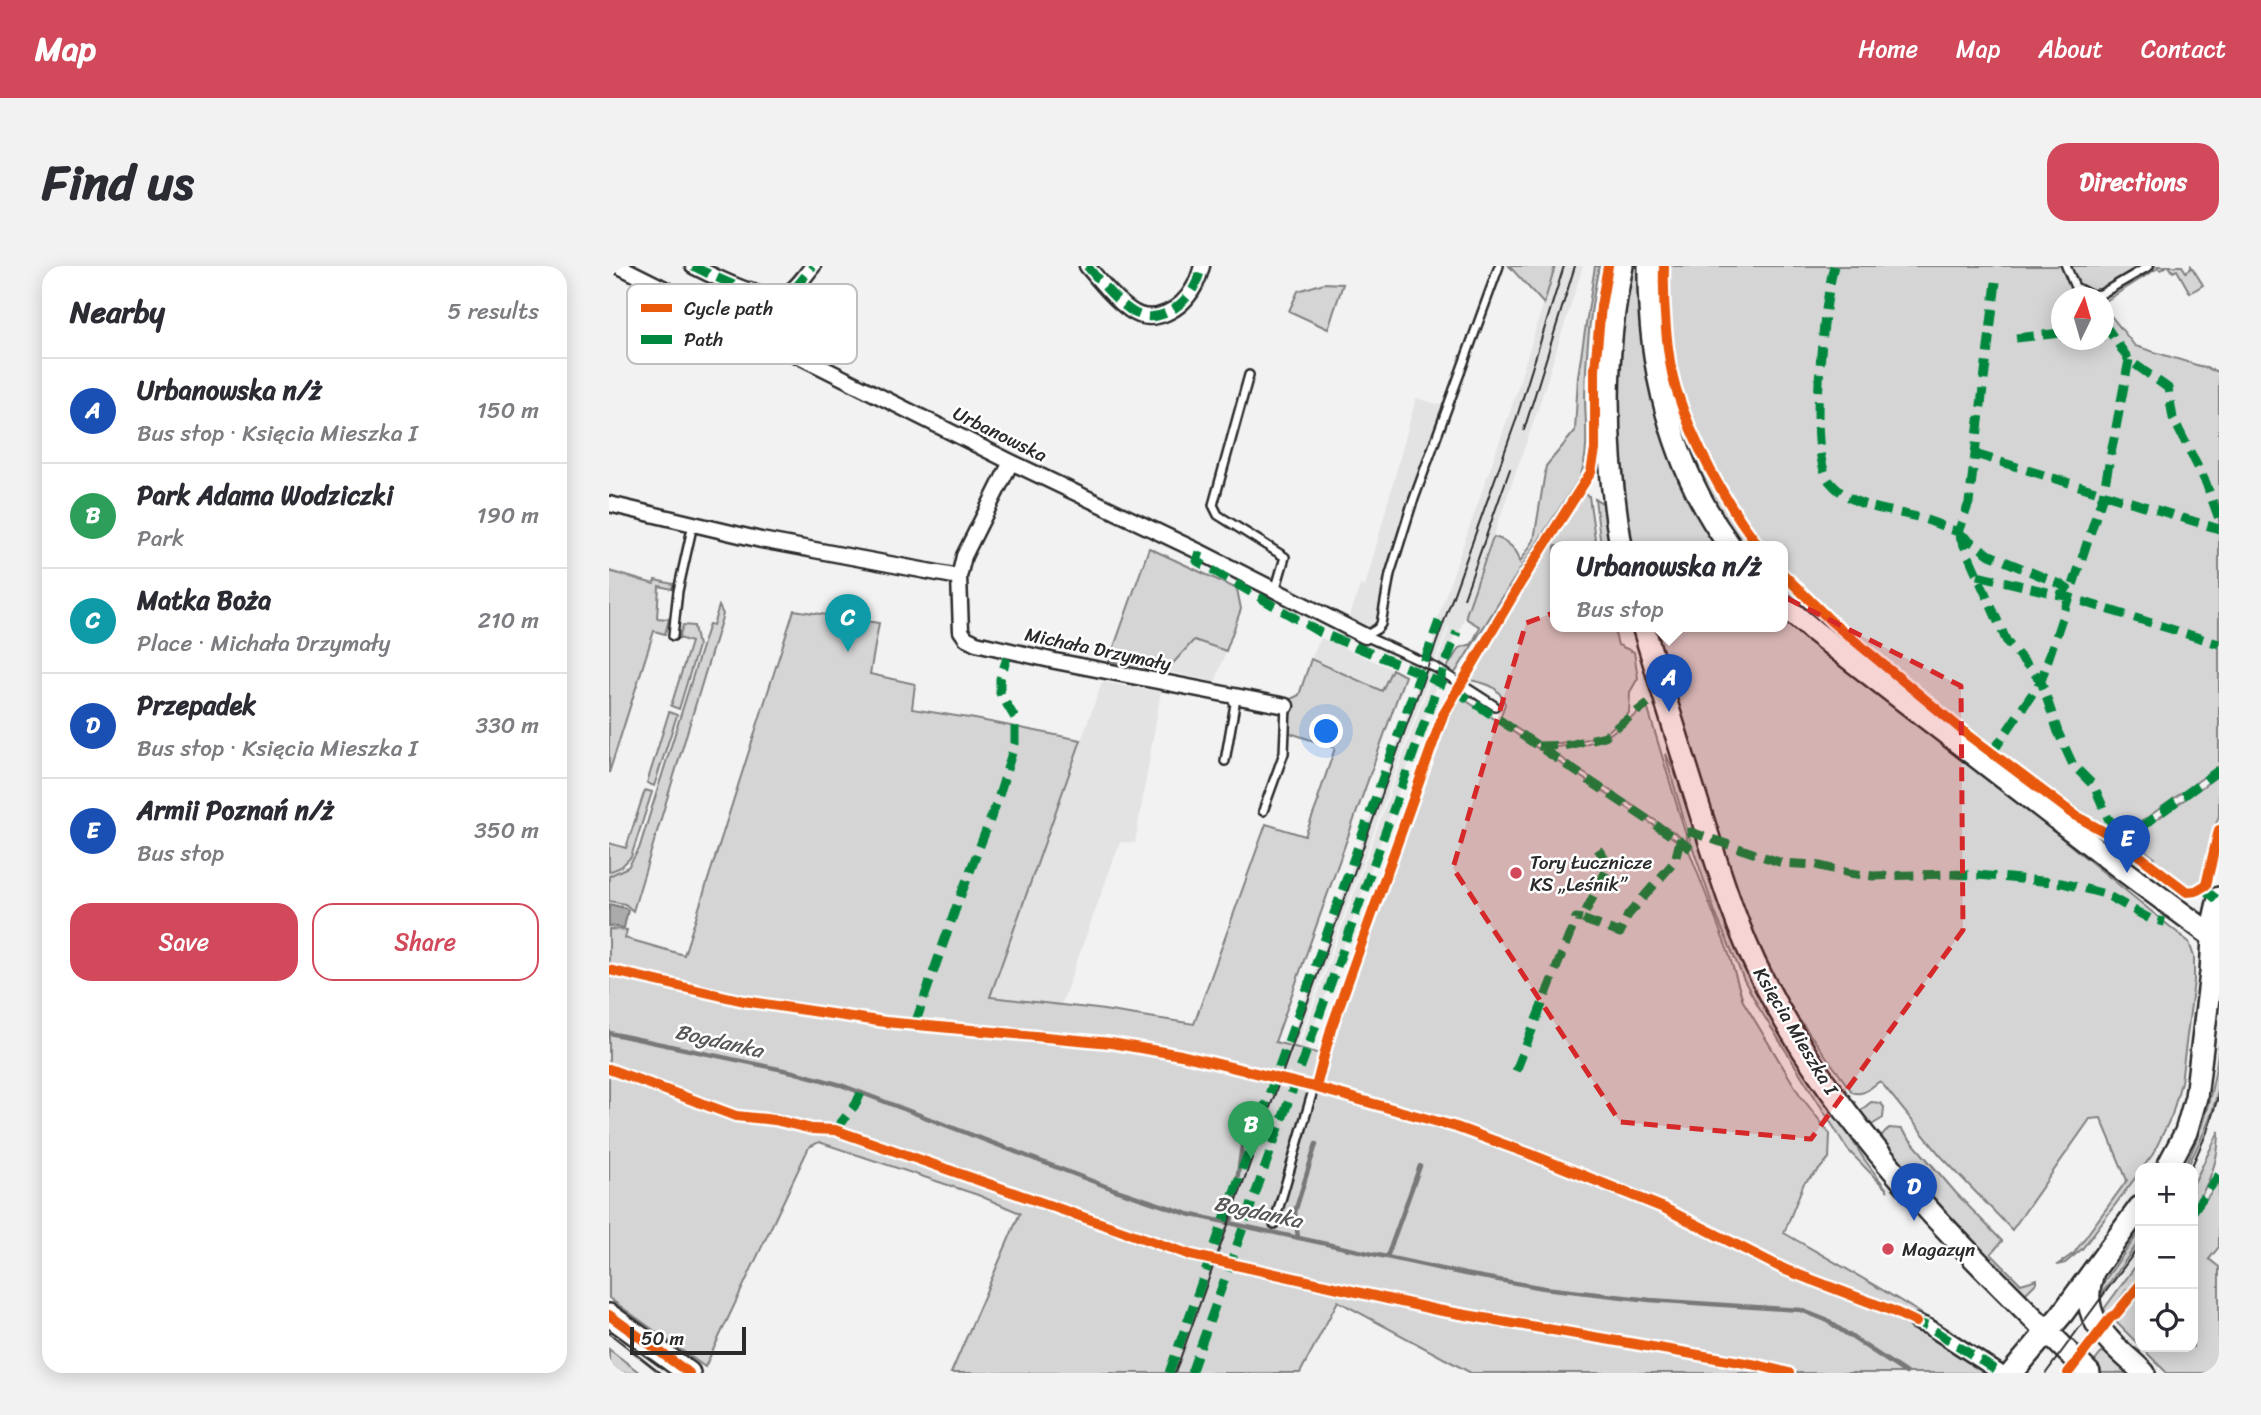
<!DOCTYPE html>
<html lang="en">
<head>
<meta charset="utf-8">
<style>
  :root { --surface:#fff; --page:#f2f2f3; --text:#2b2b33; --muted:#7c7c81; --line:#e1e1e2; --accent:#d1495b }
  body { margin:0; font-family:Sriracha,sans-serif; background:var(--page); color:var(--text) }
  .controls { position:absolute; right:21px; bottom:21px; display:grid; overflow:hidden; border-radius:14px; box-shadow:0 4px 18px #0003 }
  .controls button { width:63px; height:63px; display:grid; place-items:center; padding:0; border:0; border-bottom:2px solid var(--line); background:var(--surface); color:var(--text); font:35px sans-serif }
  .compass { position:absolute; left:1442px; top:21px; width:63px; height:63px; border-radius:50%; background:var(--surface); box-shadow:0 4px 18px #0003; rotate:5deg }
  .scale { position:absolute; left:21px; bottom:18px; width:116px; box-sizing:border-box; padding-left:7px; border:4px solid #2b2b2b; border-top:0; font-size:19px; line-height:24px; white-space:nowrap; color:#2b2b2b; -webkit-text-stroke:5px #fff; paint-order:stroke }
  .you { position:absolute; left:718px; top:466px; width:24px; height:24px; margin:-18px; border:5px solid #fff; border-radius:50%; background:#1a73e8; box-shadow:0 0 0 10px #1a73e833 }
  .badge { display:grid; place-items:center; width:46px; height:46px; border-radius:50%; background:var(--accent); color:#fff; font-size:23px; font-weight:700 }
  .pin { position:absolute; translate:-50% -58px; filter:drop-shadow(0 2px 4px #0008) }
  .pin::after { content:''; position:absolute; top:37px; width:24px; height:21px; background:inherit; clip-path:polygon(0 0,100% 0,50% 100%) }
  .popup { position:absolute; left:941px; top:275px; width:238px; height:91px; box-sizing:border-box; display:grid; place-content:center; border-radius:14px; background:var(--surface); filter:drop-shadow(0 2px 5px #0005); font-size:23px; white-space:nowrap; color:var(--muted) }
  .popup b { font-size:26px; color:var(--text) }
  .popup::after { content:''; position:absolute; left:50%; top:100%; margin-left:-14px; border:14px solid transparent; border-top-color:var(--surface) }
  .list { margin:0; padding:0; list-style:none }
  h2 { display:flex; justify-content:space-between; align-items:center; height:91px; margin:0; padding:0 28px; font-size:30px }
  h2 small { font-size:23px; font-weight:400; color:var(--muted) }
  .list li { display:grid; grid-template-columns:46px 1fr auto; gap:21px; align-items:center; box-sizing:border-box; height:105px; padding:0 28px; border-top:2px solid var(--line) }
  .list b { display:block; font-size:26px; white-space:nowrap }
  .list p { margin:0; font-size:23px; white-space:nowrap; color:var(--muted) }
  .list em { font-size:23px; font-style:normal; color:var(--muted) }
  .actions { display:flex; gap:14px; padding:21px 28px }
  .actions a { flex:1; padding:16px 0; border:2px solid var(--accent); border-radius:21px; text-align:center; font-size:24px; color:var(--accent) }
  .actions .main { background:var(--accent); color:#fff }
  .icon { flex:none; width:38px; height:38px; fill:none; stroke:currentColor; stroke-width:2; stroke-linecap:round; stroke-linejoin:round }
  .map { position:relative; flex:none; width:1610px; height:1107px; overflow:hidden; border-radius:21px }
  header { display:flex; align-items:center; gap:42px; box-sizing:border-box; height:98px; padding:0 35px; background:var(--accent); color:#fff }
  header strong { font-size:33px }
  nav { display:flex; gap:38px; margin-inline-start:auto; font-size:24px }
  .intro { display:flex; align-items:center; justify-content:space-between; box-sizing:border-box; height:168px; padding:0 42px }
  h1 { margin:0; font-size:49px }
  .button { padding:18px 32px; border-radius:21px; background:var(--accent); color:#fff; font-size:24px; font-weight:700 }
  main { display:flex; gap:42px; padding:0 42px }
  aside { flex:1; background:var(--surface); border-radius:21px; box-shadow:0 4px 18px #0003 }
  .map>svg:first-child { display:block }
</style>
</head>
<body>
<header>
<strong>Map</strong>
<nav><a>Home</a><a>Map</a><a>About</a><a>Contact</a></nav>
</header>
<div class="intro"><h1>Find us</h1><a class="button">Directions</a></div>
<main>
<aside>
<h2>Nearby<small>5 results</small></h2>
<ul class="list">
<li><span class="badge" style="background:#1a4fb4">A</span><div><b>Urbanowska n/ż</b><p>Bus stop · Księcia Mieszka I</p></div><em>150 m</em></li>
<li><span class="badge" style="background:#2e9e5b">B</span><div><b>Park Adama Wodziczki</b><p>Park</p></div><em>190 m</em></li>
<li><span class="badge" style="background:#0f9aa8">C</span><div><b>Matka Boża</b><p>Place · Michała Drzymały</p></div><em>210 m</em></li>
<li><span class="badge" style="background:#1a4fb4">D</span><div><b>Przepadek</b><p>Bus stop · Księcia Mieszka I</p></div><em>330 m</em></li>
<li><span class="badge" style="background:#1a4fb4">E</span><div><b>Armii Poznań n/ż</b><p>Bus stop</p></div><em>350 m</em></li>
</ul>
<div class="actions"><a class="main">Save</a><a>Share</a></div>
</aside>
<div class="map">
<svg width="1610" height="1107" viewBox="0 0 1610 1107">
  <rect width="100%" height="100%" fill="#f2f2f2"/>
  <filter id="ink" filterUnits="userSpaceOnUse"><feTurbulence type="fractalNoise" baseFrequency=".0143" numOctaves="2"/><feDisplacementMap in="SourceGraphic" scale="14" xChannelSelector="R" yChannelSelector="G"/><feConvolveMatrix kernelMatrix="1 2 1 2 8 2 1 2 1" color-interpolation-filters="sRGB"/></filter>
  <g filter="url(#ink)">
    <!-- built -->
    <path fill="#e3e3e3" d="M946 0H974L927 149 854 356 850 367 847 366 581 1107H573L840 362 839 360 570 1107H562L831 356 828 354 903 140Z
      M807 132 832 139 764 361 740 353 751 319 756 321Z
      M712 372 783 403 774 425 702 393Z
      M585 374 617 385 606 416 557 405Z
      M493 416 552 426 526 577 511 576 452 739 381 731Z"/>
    <!-- green -->
    <path fill="#d5d5d5" stroke="#808080" stroke-width="2" d="M900 0H946L935 38Z
      M986 0H990C981 43 977 86 976 130 976 157 981 185 971 211 928 276 887 341 846 407L838 402 839 400 850 382 863 378 871 361 858 353 857 349 883 274 885 271C898 274 910 285 911 296L925 274 937 200 966 165 969 110Z
      M1021 0H1030L1033 71 1038 104 1113 280H1021C1003 186 1004 93 1021 0Z
      M1048 0H1052C1053 36 1053 72 1060 107 1071 159 1113 238 1146 280H1131L1120 263 1086 203 1058 111Z
      M1059 0H1558L1552 4 1549 2 1495 36 1494 32H1452V74H1494L1495 49 1502 50 1526 80 1610 106V500L1511 571 1476 552 1362 468 1214 343 1174 304V280H1154C1130 249 1113 217 1096 183 1087 164 1077 144 1070 123 1059 84 1059 40 1059 0Z
      M1560 0H1573L1577 6 1582 2V0L1594 19 1581 27 1568 4 1564 6Z
      M715 17 734 18 719 63 680 45 689 25Z
      M974 228 980 230 987 280H946V360H1004L1009 379 1025 386 1029 412 1021 426 1020 447 996 468 974 474 943 478 931 477 891 452 896 438C888 417 876 418 857 413L916 317Z
      M986 233 998 239 1004 280H992Z
      M540 282 628 323 632 343 617 385 585 374 557 405 500 395Z
      M0 305 45 318 46 314 64 318 63 323 50 320 48 352 60 353 56 368 45 365 0 507Z
      M1174 314 1197 337 1327 446 1184 337 1174 327Z
      M110 340 114 348 24 645 16 638 0 635V610L19 601 30 583 100 358 104 359Z
      M185 344 270 357 261 408 306 418 303 443 366 453 472 474 381 731 488 743 585 758 657 558 696 570 710 533 709 532 726 482 681 467 675 454 680 434 690 429 702 393 773 425 783 403 796 410 666 776 720 790 727 758 831 466 847 428 1079 582 1120 688 1134 735 1191 829 1221 868 1220 892 1209 905 1195 917 1175 967C1248 1009 1322 1050 1390 1100L1385 1107H862L729 1035 691 1107H342L411 947 369 929 210 876 200 881 96 1101 0 1032V663L18 664 16 672 75 689Z
      M1174 345 1580 676 1585 691V715L1572 816 1563 849 1544 888 1473 983 1456 997 1448 999 1465 987 1518 914 1492 852 1481 853 1403 964 1331 889 1271 815C1262 821 1254 831 1243 826L1168 723 1141 668 1042 360H1174Z
      M74 359 85 360 89 380 70 443 62 440 82 376 70 372Z
      M1038 440 1079 576 937 482 976 478 997 471Z
      M60 446 68 449 45 520 38 517Z
      M1057 488 1214 828 1255 893 1279 925 1239 884 1150 742 1135 714 1107 649 1081 574 1056 489Z
      M1610 509V550L1603 568 1594 611 1589 619 1579 622 1544 596 1546 592 1535 584 1532 587 1519 577V574Z
      M36 524 43 526 22 591 12 601 0 606V577L17 582Z
      M1610 779C1610 790 1610 802 1610 813 1608 844 1591 875 1578 902H1575C1595 863 1605 823 1610 779Z
      M1262 836 1271 837 1275 841 1274 852 1261 860 1251 849V845Z
      M1280 862 1292 863 1347 927 1393 975 1382 988 1412 1018 1428 1013V1016L1414 1030 1344 958 1275 880 1273 870Z
      M1610 865C1610 894 1601 918 1584 941V919Z
      M1610 915V981L1600 993 1610 1001V1107H1558L1507 1056 1531 1023V1081H1584V951Z
      M1531 965V974L1489 1033 1496 1014Z
      M1531 994V1015L1526 1022 1518 1023 1499 1049 1495 1043Z
      M1497 1081 1523 1107H1491L1483 1099Z
      M0 1083 31 1107H7L0 1101Z"/>
    <!-- water -->
    <path fill="#ababab" stroke="#787878" stroke-width="2" d="M0 638 16 642 19 644 15 662 0 660Z"/>
    <g fill="none" stroke-linecap="round" stroke-linejoin="round">
      <!-- stream -->
      <path stroke="#787878" stroke-width="4.5" d="M0 767 184 806 232 819 504 923 579 948 856 1008 935 1022 1041 1034 1192 1044 1217 1054 1297 1107
        M622 957 635 866
        M689 972 686 946 707 878
        M778 991 811 900"/>
      <defs>
        <path id="lane" d="M1457 0 1466 21 1481 29 1492 28 1540 0
          M640 109 604 239 609 249 676 291 666 325
          M64 370 69 325 84 258
          M756 370 768 363 772 358 781 308 802 241 890 0
          M756 370 827 402 886 440
          M616 495 626 438 621 430
          M654 545 675 487 677 440
          M665 958 705 821"/>
        <path id="street" d="M10 0 402 196 591 286 756 370
          M84 0C102 9 159 38 177 28 188 23 196 9 204 0
          M478 0C491 15 504 32 521 44 544 61 573 43 585 21 589 14 591 7 593 0
          M134 39 141 24
          M0 238 152 274 350 311 352 365 357 372 367 377 446 395 677 440
          M350 311 355 290 402 196
          M1307 1056 1320 1061 1391 1107"/>
        <path id="secondary" d="M1040 0C1039 99 1062 200 1121 280
          M1012 280C996 187 993 93 1013 0
          M1174 339 1206 366 1518 607 1610 675
          M1034 360C1053 423 1072 485 1092 548 1110 604 1126 659 1153 712 1230 866 1359 987 1480 1107
          M1558 902 1577 866 1587 831 1602 707 1605 654 1610 632
          M1483 1010C1468 1055 1506 1079 1535 1107
          M0 1049 80 1107
          M1403 1107 1453 1048 1531 941"/>
      </defs>
      <!-- lane casing -->
      <use href="#lane" stroke="#2b2b2b" stroke-width="12"/>
      <!-- street casing -->
      <use href="#street" stroke="#2b2b2b" stroke-width="19"/>
      <!-- secondary casing -->
      <use href="#secondary" stroke="#2b2b2b" stroke-width="26"/>
      <!-- lane -->
      <use href="#lane" stroke="#fff" stroke-width="7"/>
      <!-- street -->
      <use href="#street" stroke="#fff" stroke-width="14"/>
      <!-- secondary -->
      <use href="#secondary" stroke="#fff" stroke-width="21"/>
      <!-- tram -->
      <path stroke="#2b2b2b" stroke-width="2" d="M915 164 966 0
        M855 332 901 203
        M1582 902 1598 866 1610 828
        M0 1067 51 1107
        M566 1107 906 157 955 0
        M1437 1107 1531 979"/>
      <!-- quiet -->
      <path stroke="#00873e" stroke-width="9" stroke-dasharray="18 9" stroke-linecap="butt" d="M84 0C102 9 159 38 177 28 188 23 196 9 204 0
        M478 0C491 15 504 32 521 44 544 61 573 43 585 21 589 14 591 7 593 0
        M1225 0C1215 37 1197 188 1221 216 1243 242 1278 243 1308 251 1322 255 1335 261 1349 266L1360 237 1388 8
        M134 39 141 24
        M1494 56 1520 94 1559 122 1564 152 1597 217 1610 253
        M1407 72 1452 67
        M1366 188 1610 263
        M1349 266 1398 376 1432 415 1449 466 1464 499 1485 520 1499 552 1510 567 1512 576 1610 504
        M1350 267 1381 289 1451 318 1461 325
        M591 286 588 295 710 366 806 405 846 424 1082 583
        M1369 309 1459 331 1610 378
        M929 480 960 479 996 470 1039 437
        M1383 487 1432 415 1494 229 1520 94
        M989 583 1000 599 973 653 1011 667 1019 649 1066 595 1071 575 1077 567 1082 566 1173 597 1207 599 1240 607 1264 610 1339 608 1369 609 1453 617 1496 628 1541 653 1556 656
        M1593 622 1610 635
        M306 758 348 639 388 536 406 477V452L391 427V413L398 392
        M907 805 967 652 973 653
        M226 864 247 838 255 820
        M1584 945 1610 909
        M1301 1053 1320 1061 1391 1107
        M0 1104 3 1107
        M560 1107 830 355
        M582 1107 848 366"/>
      <defs>
        <path id="cycleway" d="M1055 0C1054 35 1057 89 1067 123 1084 177 1115 235 1150 280
          M1174 308 1223 356 1359 469 1467 550 1508 573 1578 626 1587 625 1597 619 1610 564
          M0 704 135 735 276 756 502 777 572 789 705 821 847 861 921 888 1055 942 1177 1004 1284 1045 1307 1056
          M0 803 127 850 166 854 203 863 226 864 582 989 828 1044 1148 1099 1180 1107
          M707 821 722 763 834 449 912 316 982 206 986 184V103L992 40 999 0
          M0 1049 80 1107
          M1459 1107 1502 1051 1507 1048 1531 1019"/>
      </defs>
      <!-- cycleway casing -->
      <use href="#cycleway" stroke="#fff" stroke-width="15"/>
      <!-- cycleway -->
      <use href="#cycleway" stroke="#e8590c" stroke-width="10"/>
    </g>
  </g>
  <!-- marked area -->
  <path fill="#d62828" fill-opacity="0.2" stroke="#d62828" stroke-width="5" stroke-dasharray="14 9" stroke-linejoin="round" d="M1096 291 1352 420 1354 664 1202 873 1011 856 844 602 917 357Z"/>
  <!-- markers -->
  <g fill="#d1495b" stroke="#fff" stroke-width="2.5">
    <circle cx="907" cy="607" r="7"/>
    <circle cx="1279" cy="983" r="7"/>
  </g>
  <g text-anchor="middle" dominant-baseline="central" stroke-width="5" stroke-linejoin="round" paint-order="stroke">
    <!-- street labels -->
    <g font-size="19" fill="#2b2b2b" stroke="#fff">
      <text transform="translate(391 168) rotate(26)">Urbanowska</text>
      <text transform="translate(489 383) rotate(12)">Michała Drzymały</text>
      <text transform="translate(1187 765) rotate(59)">Księcia Mieszka I</text>
    </g>
    <!-- poi labels -->
    <g font-size="19" fill="#2b2b2b" stroke="#fff" text-anchor="start">
      <text x="921" y="596">Tory Łucznicze<tspan x="921" dy="22">KS „Leśnik”</tspan></text>
      <text x="1293" y="983">Magazyn</text>
    </g>
    <!-- water labels -->
    <g font-size="21" font-style="italic" fill="#585858" stroke="#fff">
      <text transform="translate(110 775) rotate(13)">Bogdanka</text>
      <text transform="translate(649 946) rotate(12)">Bogdanka</text>
    </g>
  </g>
  <!-- legend -->
  <rect x="18" y="18" width="230" height="80" rx="10" fill="#fff" stroke="#bfbfbf" stroke-width="2"/>
  <rect x="32" y="38" width="31" height="8" fill="#e8590c"/>
  <rect x="32" y="69" width="31" height="9" fill="#00873e"/>
  <g font-size="19" fill="#2b2b2b">
    <text x="75" y="49">Cycle path</text>
    <text x="75" y="80">Path</text>
  </g>
</svg>
<div class="controls">
<button>+</button>
<button>−</button>
<button><svg class="icon" aria-label="locate" viewBox="0 0 24 24"><circle cx="12" cy="12" r="6"/><path d="M12 2v4M12 18v4M2 12h4M18 12h4"/></svg></button>
</div>
<svg class="compass" viewBox="-18 -18 36 36"><path d="M0-13l5 13h-10z" fill="#e53935"/><path d="M0 13l5-13h-10z" fill="#7c7c81"/></svg>
<div class="scale">50 m</div>
<div class="you"></div>
<div class="pin badge" style="left:1060px;top:446px;background:#1a4fb4">A</div>
<div class="popup"><b>Urbanowska n/ż</b>Bus stop</div>
<div class="pin badge" style="left:642px;top:893px;background:#2e9e5b">B</div>
<div class="pin badge" style="left:239px;top:386px;background:#0f9aa8">C</div>
<div class="pin badge" style="left:1305px;top:955px;background:#1a4fb4">D</div>
<div class="pin badge" style="left:1518px;top:607px;background:#1a4fb4">E</div>
</div>
</main>
</body>
</html>
